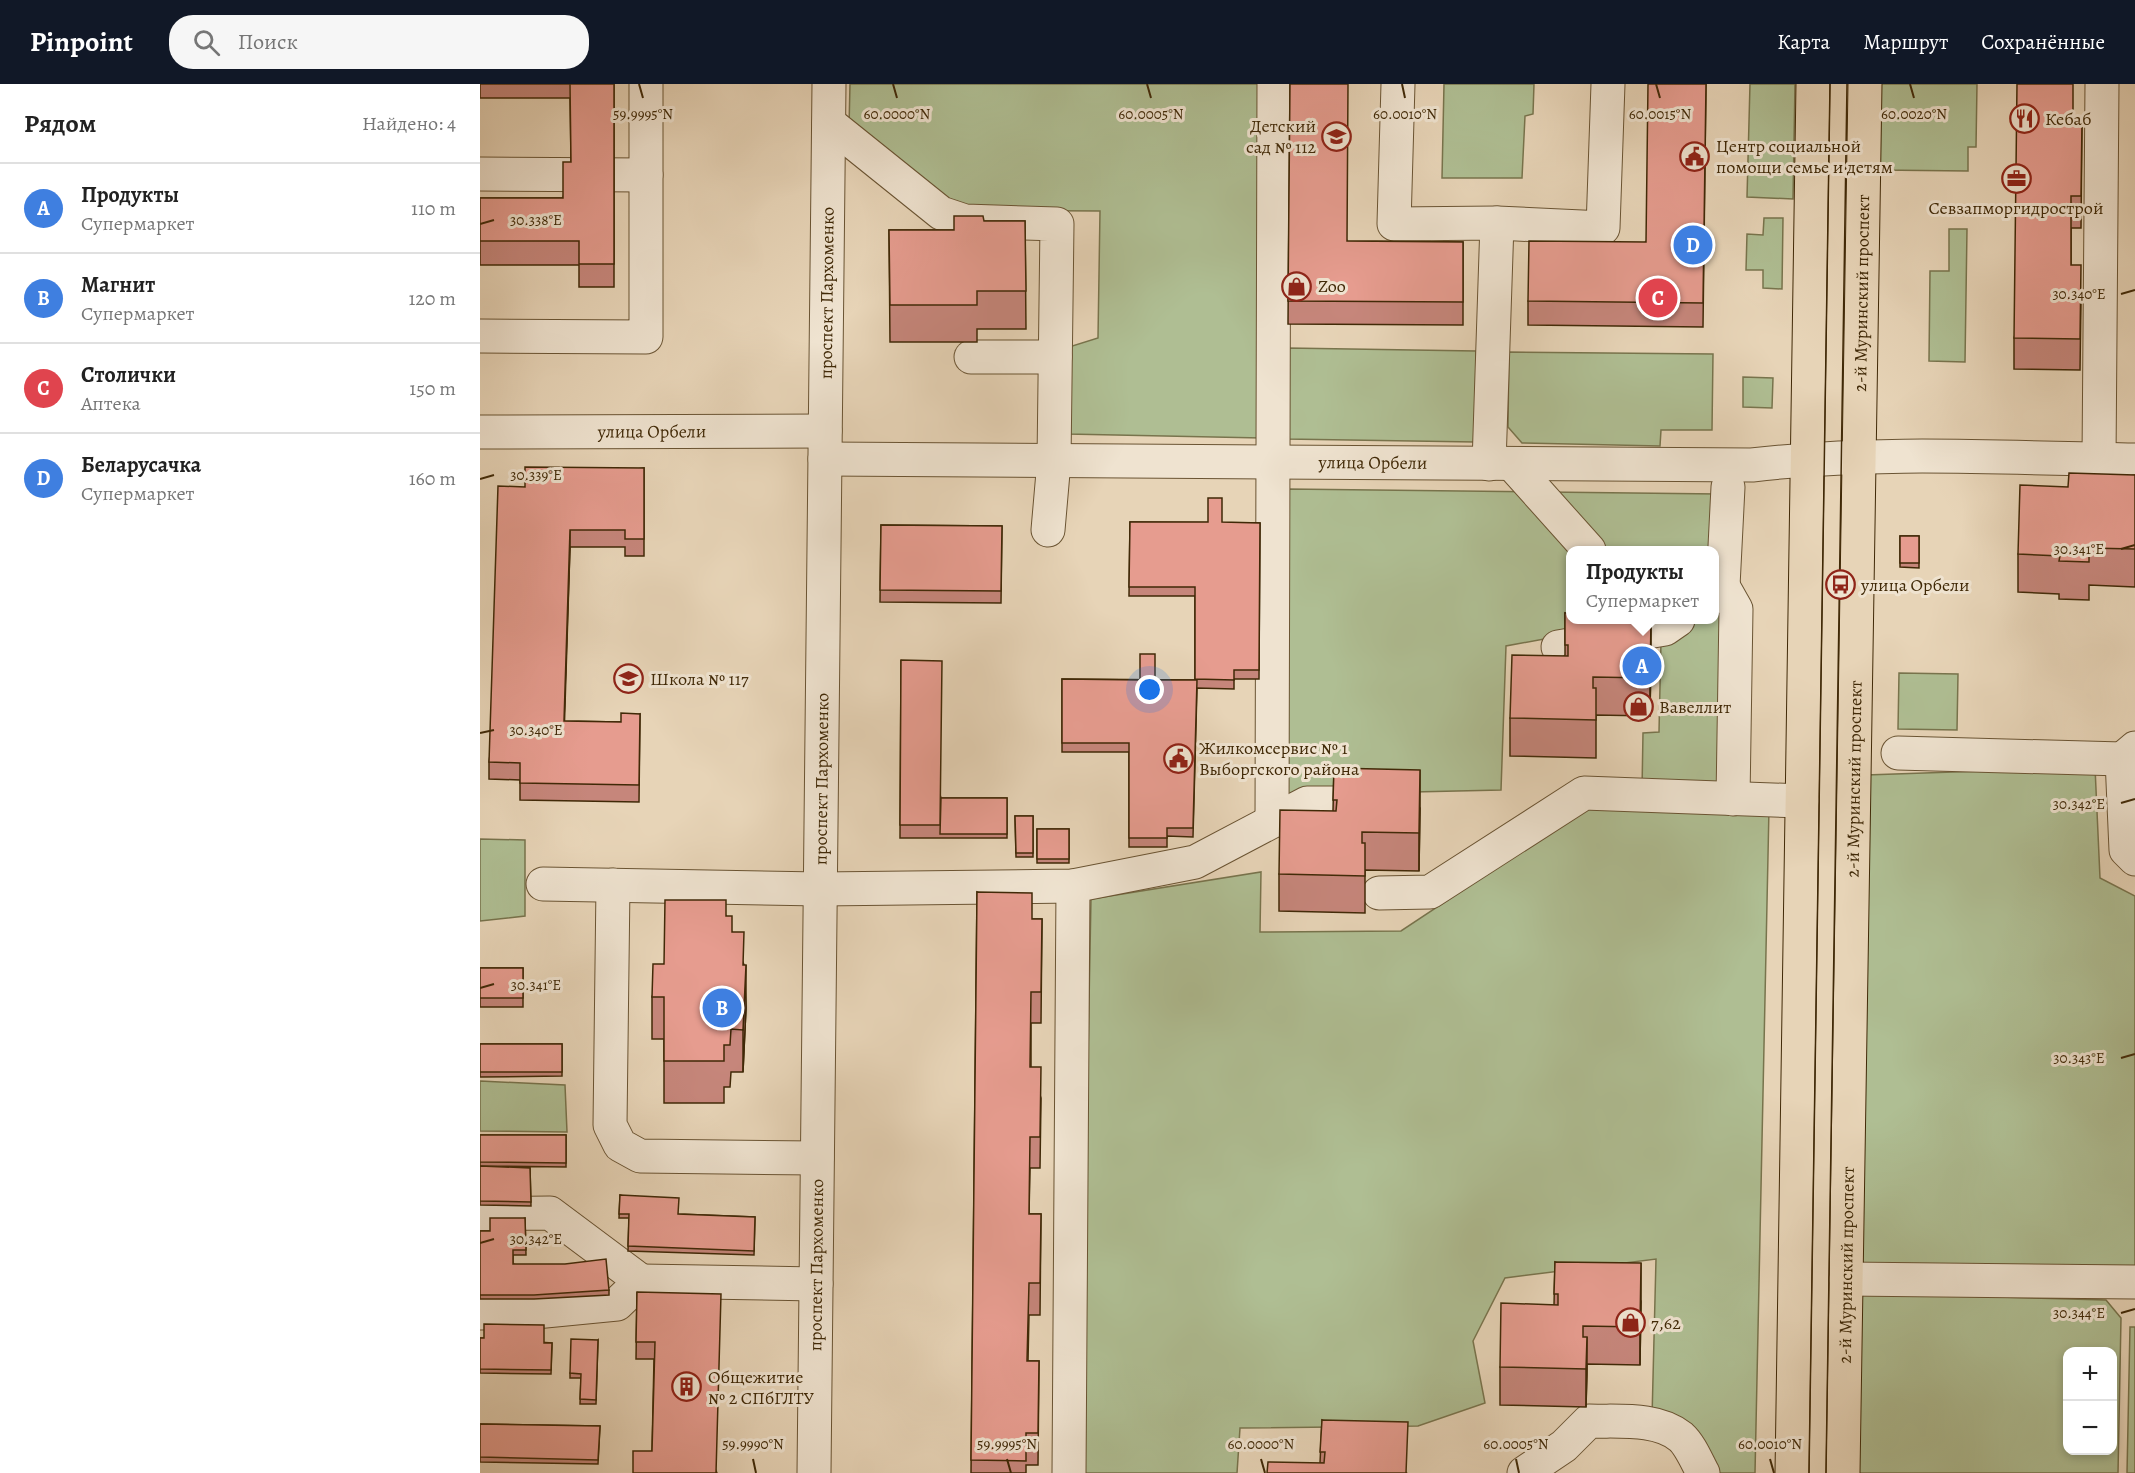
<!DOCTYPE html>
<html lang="ru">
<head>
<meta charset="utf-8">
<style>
  :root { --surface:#fff; --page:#f6f6f6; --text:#222; --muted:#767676; --line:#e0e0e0; --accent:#111827 }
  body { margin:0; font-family:Alegreya,serif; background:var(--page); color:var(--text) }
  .controls { position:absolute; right:18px; bottom:18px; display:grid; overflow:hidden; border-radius:12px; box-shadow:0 3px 9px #0003 }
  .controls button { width:54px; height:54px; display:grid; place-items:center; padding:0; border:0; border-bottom:2px solid var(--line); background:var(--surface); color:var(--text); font:30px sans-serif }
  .you { position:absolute; left:670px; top:606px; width:21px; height:21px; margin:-15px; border:4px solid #fff; border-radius:50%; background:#1a73e8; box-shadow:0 0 0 9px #1a73e833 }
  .badge { display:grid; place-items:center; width:39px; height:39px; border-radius:50%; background:var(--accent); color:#fff; font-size:20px; font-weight:700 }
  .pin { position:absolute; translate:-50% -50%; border:3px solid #fff; box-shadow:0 2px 6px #0006 }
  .popup { position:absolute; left:1086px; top:462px; width:153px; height:78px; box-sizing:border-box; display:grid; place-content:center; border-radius:12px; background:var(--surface); filter:drop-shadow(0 2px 4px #0005); font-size:20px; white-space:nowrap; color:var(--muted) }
  .popup b { font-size:22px; color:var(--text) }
  .popup::after { content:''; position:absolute; left:50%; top:100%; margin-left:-12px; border:12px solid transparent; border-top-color:var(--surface) }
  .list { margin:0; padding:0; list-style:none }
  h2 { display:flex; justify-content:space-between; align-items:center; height:78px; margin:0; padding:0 24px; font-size:26px }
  h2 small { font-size:20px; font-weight:400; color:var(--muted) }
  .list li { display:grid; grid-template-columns:39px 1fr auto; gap:18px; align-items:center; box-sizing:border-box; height:90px; padding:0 24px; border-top:2px solid var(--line) }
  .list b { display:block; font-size:22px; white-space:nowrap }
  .list p { margin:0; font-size:20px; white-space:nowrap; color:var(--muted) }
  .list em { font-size:20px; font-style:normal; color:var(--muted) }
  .icon { flex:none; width:33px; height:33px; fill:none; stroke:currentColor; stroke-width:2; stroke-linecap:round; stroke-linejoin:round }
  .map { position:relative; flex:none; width:1655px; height:1389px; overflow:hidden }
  header { display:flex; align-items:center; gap:36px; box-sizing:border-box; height:84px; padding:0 30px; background:var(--accent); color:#fff }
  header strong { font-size:28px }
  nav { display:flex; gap:33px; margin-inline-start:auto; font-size:21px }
  .search { width:420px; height:54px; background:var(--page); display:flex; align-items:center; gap:15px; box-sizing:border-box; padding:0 21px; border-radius:24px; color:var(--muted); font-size:22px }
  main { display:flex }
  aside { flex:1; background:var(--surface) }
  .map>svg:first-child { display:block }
</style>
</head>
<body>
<header>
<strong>Pinpoint</strong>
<div class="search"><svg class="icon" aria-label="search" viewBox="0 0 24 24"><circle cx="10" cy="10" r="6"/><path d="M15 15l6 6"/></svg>Поиск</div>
<nav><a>Карта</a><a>Маршрут</a><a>Сохранённые</a></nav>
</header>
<main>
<aside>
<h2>Рядом<small>Найдено: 4</small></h2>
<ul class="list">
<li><span class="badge" style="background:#3f7fe0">A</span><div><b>Продукты</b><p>Супермаркет</p></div><em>110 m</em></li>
<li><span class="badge" style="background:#3f7fe0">B</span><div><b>Магнит</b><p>Супермаркет</p></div><em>120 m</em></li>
<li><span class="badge" style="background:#e0444e">C</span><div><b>Столички</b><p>Аптека</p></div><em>150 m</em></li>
<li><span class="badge" style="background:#3f7fe0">D</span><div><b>Беларусачка</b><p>Супермаркет</p></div><em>160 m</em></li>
</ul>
</aside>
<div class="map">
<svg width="1655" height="1389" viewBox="0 0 1655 1389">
  <rect width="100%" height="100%" fill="#e7d4b7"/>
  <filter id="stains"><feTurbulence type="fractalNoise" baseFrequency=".00333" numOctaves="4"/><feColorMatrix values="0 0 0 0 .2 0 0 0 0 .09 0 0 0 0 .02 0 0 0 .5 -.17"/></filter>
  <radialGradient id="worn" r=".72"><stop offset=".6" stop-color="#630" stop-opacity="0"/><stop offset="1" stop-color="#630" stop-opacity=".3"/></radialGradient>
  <!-- green -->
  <path fill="#afbe93" stroke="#78744d" stroke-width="1.5" fill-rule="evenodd" d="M370 0H789L782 354 587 350 589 263 618 254 620 127 480 126 369 44Z
    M964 0H1054L1053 30 1045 32 1042 94H962Z
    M1270 0H1315L1313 115 1267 113Z
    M1399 0H1497L1496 63H1488V87L1398 86Z
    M1284 134H1303L1302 205 1283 204V186H1266L1267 150 1283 151Z
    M1469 145H1487L1485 278 1449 277 1450 187H1469Z
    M807 264 996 267 995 358 806 355Z
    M1029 268 1233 270 1232 346H1181L1180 362 1042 359 1028 343Z
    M1263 293 1293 294 1292 324 1263 323Z
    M807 405 1238 410 1234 466H1090V536H1166L1026 562 1021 706 844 710 802 724Z
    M1240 515 1243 707 1162 706 1163 649 1179 648 1181 557 1211 536H1234V519Z
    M1419 589 1478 590 1477 646 1418 645Z
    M1615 683 1620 794 1655 812V1186L1377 1183 1386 691Z
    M1289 724 1275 1389H1239L1172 1334 1176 1175 1025 1194 993 1257 1005 1319 938 1342 760 1344 757 1389H600L611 815 781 788 780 848 921 847 1105 725Z
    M0 755 45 756V832L0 837Z
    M0 997 85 1001 87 1048 0 1047Z
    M1376 1209 1626 1216 1641 1234 1638 1389H1374ZM1588 1268H1632V1366H1588Z
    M1650 1243H1655V1389H1647Z"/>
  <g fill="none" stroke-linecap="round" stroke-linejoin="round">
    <defs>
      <g id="minor">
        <path d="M918 0 914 140 1017 139 1123 144 1128 0"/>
        <path d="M349 39 461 129 485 137 577 140 574 377 568 446"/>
        <path d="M0 90 166 91"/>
        <path d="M0 252 166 253V0"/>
        <path d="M491 273H575"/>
        <path id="s1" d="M0 348 345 347"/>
        <path id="s2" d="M345 375 1272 381C1399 366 1527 374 1655 376"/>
        <path d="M1619 375 1622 0"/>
        <path d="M1009 380 1017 139"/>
        <path d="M1032 380 1109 466"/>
        <path d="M1243 502 1256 525 1253 715"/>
        <path d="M1234 509 1243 502 1248 403"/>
        <path d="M1078 563 1185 545 1198 536"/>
        <path d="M1655 664 1642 675 1646 766 1655 775"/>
        <path d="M1418 669 1642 675"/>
        <path d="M792 737 794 0"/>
        <path d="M63 800 340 805 593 802 715 778 827 719H857"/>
        <path d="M133 801 130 1041 140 1061 160 1072 337 1074"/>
        <path d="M899 809 950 808 1104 709 1322 717"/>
        <path d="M0 1130 70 1129 161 1197"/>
        <path d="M1366 1195 1655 1198"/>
        <path d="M0 1229 55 1228 137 1220 161 1197 336 1200"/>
        <path id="s3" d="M334 1389 349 0"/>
        <path d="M589 1389 593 802"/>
        <path d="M1044 1389 1084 1362 1109 1337C1138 1338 1177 1333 1201 1353 1210 1361 1217 1378 1223 1389"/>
      </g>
      <g id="major">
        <path d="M1312 1389 1333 0"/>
        <path id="s4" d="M1363 1389 1385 0"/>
      </g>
    </defs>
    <!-- minor casing -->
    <use href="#minor" stroke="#6a5433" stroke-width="35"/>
    <!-- major casing -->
    <use href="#major" stroke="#402907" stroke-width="35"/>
    <!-- minor -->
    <use href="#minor" stroke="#efe3d0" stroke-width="33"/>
    <!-- major -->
    <use href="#major" stroke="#e7d4b7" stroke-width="33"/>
    <!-- tram -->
    <path stroke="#402907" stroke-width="1.5" d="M1329 1389 1350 0
      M1346 1389 1367 0"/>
  </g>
  <!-- wall -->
  <path fill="#c6867b" stroke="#402907" stroke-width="1.5" d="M0 0H134V203H99V181H0V114H83L91 78 90 14H0Z
    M810 0 867 157 983 158V241L808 240Z
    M1226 0 1223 243 1048 241V217L1166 158Z
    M1593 37H1602L1601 144H1591V181L1601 213 1600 286 1534 285V254Z
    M504 137H545L546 245H497V258H410L409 146H474Z
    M164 384V472H145V463H90L84 637 141 638 160 630 159 718 40 716V696L9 695V678L45 403Z
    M1655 391V503L1609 501V516L1579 515V510L1538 508V470L1588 403Z
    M650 438 780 439 779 595H754V605L717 604 713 753 687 752V763H649V668H582V595L715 596V512H649Z
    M401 441 522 442 521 519 400 518Z
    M1420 452H1439V484L1420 483Z
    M1085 529 1171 568 1170 632 1116 631V674L1030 672V634L1085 571Z
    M421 576 461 714H527V754H420Z
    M854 684 940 724 939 787 885 786V829L799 827V790L853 727Z
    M535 732H553V773H536Z
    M557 745H589V779H557Z
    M497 808 552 835H562L561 939H551V983L561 1014 560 1084H550L549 1130H561L560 1231H549L548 1277H559L558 1381H546V1389H491Z
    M246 832 264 881 266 924 263 988H251L250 1003H244V1019H184V955H172V913L184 880Z
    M0 884H43V923H0Z
    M0 960H82V992L0 993Z
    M0 1051H86V1083L0 1082Z
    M0 1082 50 1084 51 1122 0 1121Z
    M140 1111 198 1130 275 1133 274 1171 148 1167 149 1134H139Z
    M45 1134 46 1171H33V1180L129 1206V1211L54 1215H0V1147H10Z
    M1075 1178 1161 1217 1160 1281 1107 1280 1106 1323 1020 1321V1283L1074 1221Z
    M157 1208 237 1389 172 1367 174 1275H156Z
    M0 1254 72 1259 71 1290 0 1289Z
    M118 1256 116 1320H100L101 1294H90V1289Z
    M842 1336 927 1389 840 1379Z
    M0 1340 120 1342 118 1380 0 1378Z"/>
  <!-- shaded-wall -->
  <path fill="#a16d64" stroke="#402907" stroke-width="1.5" d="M90 446V463L84 654V637Z
    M1171 536V568L1170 632V594Z
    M940 686V724L939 787V749Z
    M266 881V924L263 988V946Z
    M1161 1179V1217L1160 1281V1243Z
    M1107 1253V1291L1106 1323V1285Z"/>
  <!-- building -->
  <path fill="#e69c8f" stroke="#402907" stroke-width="1.5" d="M90 0H134V180H99V157H0V114H83V78H91Z
    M810 0H868L867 157 983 158V218L808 217Z
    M1168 0H1226L1223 219 1048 217 1049 157 1166 158Z
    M1537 0H1593V37H1602L1601 112H1591V181H1601L1600 255 1534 254Z
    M474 132H503L504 137H545L546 207H497V221H410L409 146H474Z
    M45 383 164 384V455H145V446H90L84 637 141 638V629L160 630 159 701 40 699V679L9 678 18 402 45 403Z
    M1589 389 1655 391V465L1609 464V478L1579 477 1580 472 1538 470 1540 401 1588 403Z
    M728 414H742V438L780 439 779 586H754V596L715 595V503H649L650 438H728Z
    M401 441 522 442 521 507 400 506Z
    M1420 452H1439V479H1420Z
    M1085 529H1090V536H1171L1170 594 1113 593V604H1116V636L1030 634 1032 571 1088 572V561H1085Z
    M660 570H675V596H717L713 744H687V754H649V659H582V595L660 596Z
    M421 576 462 577 460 741H420Z
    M854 684 940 686 939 749 882 748V759H885V792L799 790 800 726 856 727 857 716H853Z
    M461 714H527V750H460Z
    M535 732H553V769H536Z
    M557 745H589V775H557Z
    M497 808 552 809V835H562L561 908H551L550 983H561L560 1053H550L549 1130H561L560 1199H549L547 1277H559L558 1349H546V1377L491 1376Z
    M185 816H246V832H252V848H264L263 881H266L263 946 251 945 250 961H244V977H184V913H172L173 880H184Z
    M0 884H43V914H0Z
    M0 960H82V988H0Z
    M0 1051H86V1079L0 1078Z
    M0 1082 50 1084 51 1118 0 1117Z
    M140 1111 199 1114 198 1130 275 1133 274 1167 148 1162 149 1130H139Z
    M10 1134H45L46 1166H33V1180H85L126 1175 129 1206 54 1211H0V1147H10Z
    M1075 1178 1161 1179 1160 1243 1103 1242V1253H1107L1106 1285 1020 1283 1021 1219 1078 1221V1210H1074Z
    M157 1208 241 1210 236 1389H153V1367H172L175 1258H156Z
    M4 1240 64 1241V1259H72L71 1286 0 1285V1254H4Z
    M91 1255 118 1256 116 1316 100 1315 101 1290 90 1289Z
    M842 1336 928 1338 926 1389H787L788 1378 844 1379 845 1368H840Z
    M0 1340 120 1342 118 1376 0 1373Z"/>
  <!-- ticks -->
  <path fill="none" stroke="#402907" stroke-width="2" d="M159 0 163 14M413 0 417 14M667 0 671 14M922 0 925 14M1176 0 1180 14M1430 0 1434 14M0 140 14 136M1641 210 1655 206M0 395 14 391M1641 465 1655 461M0 649 14 646M1641 719 1655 715M0 904 14 900M1641 974 1655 970M0 1159 14 1155M1641 1229 1655 1225M273 1375 276 1389M527 1375 531 1389M781 1375 785 1389M1036 1375 1039 1389M1290 1375 1294 1389"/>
  <!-- icons -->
  <defs>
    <symbol id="restaurant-ring" viewBox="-11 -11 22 22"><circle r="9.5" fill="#efe3d0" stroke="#8f2418" stroke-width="1.5"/><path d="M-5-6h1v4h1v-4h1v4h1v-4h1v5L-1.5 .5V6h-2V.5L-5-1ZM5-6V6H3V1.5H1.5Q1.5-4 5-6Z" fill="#8f2418"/></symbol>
    <symbol id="school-ring" viewBox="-11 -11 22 22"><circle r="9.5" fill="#efe3d0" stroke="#8f2418" stroke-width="1.5"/><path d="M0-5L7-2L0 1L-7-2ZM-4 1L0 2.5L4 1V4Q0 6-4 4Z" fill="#8f2418"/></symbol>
    <symbol id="civic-ring" viewBox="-11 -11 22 22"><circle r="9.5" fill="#efe3d0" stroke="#8f2418" stroke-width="1.5"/><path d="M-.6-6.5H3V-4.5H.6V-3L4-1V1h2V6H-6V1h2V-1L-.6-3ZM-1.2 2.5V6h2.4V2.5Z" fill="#8f2418"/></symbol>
    <symbol id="office-ring" viewBox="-11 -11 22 22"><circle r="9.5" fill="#efe3d0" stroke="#8f2418" stroke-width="1.5"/><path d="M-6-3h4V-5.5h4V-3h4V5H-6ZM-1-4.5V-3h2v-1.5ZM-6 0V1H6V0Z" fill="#8f2418"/></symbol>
    <symbol id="shop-ring" viewBox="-11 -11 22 22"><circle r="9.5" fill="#efe3d0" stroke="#8f2418" stroke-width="1.5"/><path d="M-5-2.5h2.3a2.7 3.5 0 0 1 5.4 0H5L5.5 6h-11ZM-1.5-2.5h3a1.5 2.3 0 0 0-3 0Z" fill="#8f2418"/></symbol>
    <symbol id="bus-ring" viewBox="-11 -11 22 22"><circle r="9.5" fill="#efe3d0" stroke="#8f2418" stroke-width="1.5"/><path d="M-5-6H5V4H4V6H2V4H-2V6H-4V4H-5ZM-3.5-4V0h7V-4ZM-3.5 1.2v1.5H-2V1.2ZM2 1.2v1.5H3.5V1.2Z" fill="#8f2418"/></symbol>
    <symbol id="building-ring" viewBox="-11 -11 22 22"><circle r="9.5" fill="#efe3d0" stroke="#8f2418" stroke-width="1.5"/><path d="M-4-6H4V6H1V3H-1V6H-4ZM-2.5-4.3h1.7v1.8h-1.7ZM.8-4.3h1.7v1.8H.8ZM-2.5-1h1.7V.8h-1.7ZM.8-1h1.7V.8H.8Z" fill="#8f2418"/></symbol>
  </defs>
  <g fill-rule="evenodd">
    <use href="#restaurant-ring" x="1528" y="18" width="33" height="33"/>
    <use href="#school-ring" x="840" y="36" width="33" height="33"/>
    <use href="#civic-ring" x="1198" y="56" width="33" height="33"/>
    <use href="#office-ring" x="1520" y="78" width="33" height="33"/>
    <use href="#shop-ring" x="800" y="186" width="33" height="33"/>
    <use href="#bus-ring" x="1344" y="484" width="33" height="33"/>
    <use href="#school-ring" x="132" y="578" width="33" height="33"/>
    <use href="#shop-ring" x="1142" y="606" width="33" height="33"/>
    <use href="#civic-ring" x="682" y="658" width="33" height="33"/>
    <use href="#shop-ring" x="1134" y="1222" width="33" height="33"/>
    <use href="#building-ring" x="190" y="1286" width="33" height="33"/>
  </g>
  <g text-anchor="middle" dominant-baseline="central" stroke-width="6" stroke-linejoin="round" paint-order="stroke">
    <!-- poi labels -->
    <g font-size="18" fill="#402907" stroke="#efe3d0" text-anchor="start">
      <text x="1565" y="35">Кебаб</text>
      <text x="836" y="42" text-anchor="end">Детский<tspan x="836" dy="21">сад № 112</tspan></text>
      <text x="1236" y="62">Центр социальной<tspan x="1236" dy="21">помощи семье и детям</tspan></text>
      <text x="1536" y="124" text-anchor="middle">Севзапморгидрострой</text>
      <text x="838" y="202">Zoo</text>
      <text x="1381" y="501">улица Орбели</text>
      <text x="170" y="595">Школа № 117</text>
      <text x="1179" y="623">Вавеллит</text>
      <text x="719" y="664">Жилкомсервис № 1<tspan x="719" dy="21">Выборгского района</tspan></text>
      <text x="1171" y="1239">7,62</text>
      <text x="228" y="1293">Общежитие<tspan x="228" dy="21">№ 2 СПбГЛТУ</tspan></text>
    </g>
    <!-- street labels -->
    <g font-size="18" fill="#402907" stroke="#efe3d0">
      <text stroke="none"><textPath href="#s3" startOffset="1180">проспект Пархоменко</textPath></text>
      <text stroke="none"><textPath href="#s4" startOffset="1180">2-й Муринский проспект</textPath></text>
      <text stroke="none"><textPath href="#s1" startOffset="172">улица Орбели</textPath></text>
      <text stroke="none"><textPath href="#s2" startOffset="548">улица Орбели</textPath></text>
      <text stroke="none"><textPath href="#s3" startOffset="694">проспект Пархоменко</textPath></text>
      <text stroke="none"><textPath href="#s4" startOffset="694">2-й Муринский проспект</textPath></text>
      <text stroke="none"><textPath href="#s3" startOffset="208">проспект Пархоменко</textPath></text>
      <text stroke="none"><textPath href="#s4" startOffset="208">2-й Муринский проспект</textPath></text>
    </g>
  </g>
  <g font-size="15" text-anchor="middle" fill="#402907" stroke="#efe3d0" stroke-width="6" stroke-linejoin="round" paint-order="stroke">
    <text x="163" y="35">59.9995°N</text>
    <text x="417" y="35">60.0000°N</text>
    <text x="671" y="35">60.0005°N</text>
    <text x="925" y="35">60.0010°N</text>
    <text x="1180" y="35">60.0015°N</text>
    <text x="1434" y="35">60.0020°N</text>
    <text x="56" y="141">30.338°E</text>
    <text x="1599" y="215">30.340°E</text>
    <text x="56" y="396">30.339°E</text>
    <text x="1599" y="470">30.341°E</text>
    <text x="56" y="651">30.340°E</text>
    <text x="1599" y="725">30.342°E</text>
    <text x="56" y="906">30.341°E</text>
    <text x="1599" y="979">30.343°E</text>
    <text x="56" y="1160">30.342°E</text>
    <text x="1599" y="1234">30.344°E</text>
    <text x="273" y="1365">59.9990°N</text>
    <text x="527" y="1365">59.9995°N</text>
    <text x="781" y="1365">60.0000°N</text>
    <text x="1036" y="1365">60.0005°N</text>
    <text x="1290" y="1365">60.0010°N</text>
  </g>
  <rect width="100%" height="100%" filter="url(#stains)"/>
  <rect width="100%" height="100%" fill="url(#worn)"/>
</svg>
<div class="controls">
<button>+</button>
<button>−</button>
</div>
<div class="you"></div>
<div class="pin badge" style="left:1162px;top:582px;background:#3f7fe0">A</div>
<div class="popup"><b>Продукты</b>Супермаркет</div>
<div class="pin badge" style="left:242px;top:924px;background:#3f7fe0">B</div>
<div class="pin badge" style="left:1178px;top:214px;background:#e0444e">C</div>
<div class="pin badge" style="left:1213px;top:161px;background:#3f7fe0">D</div>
</div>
</main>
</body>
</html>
